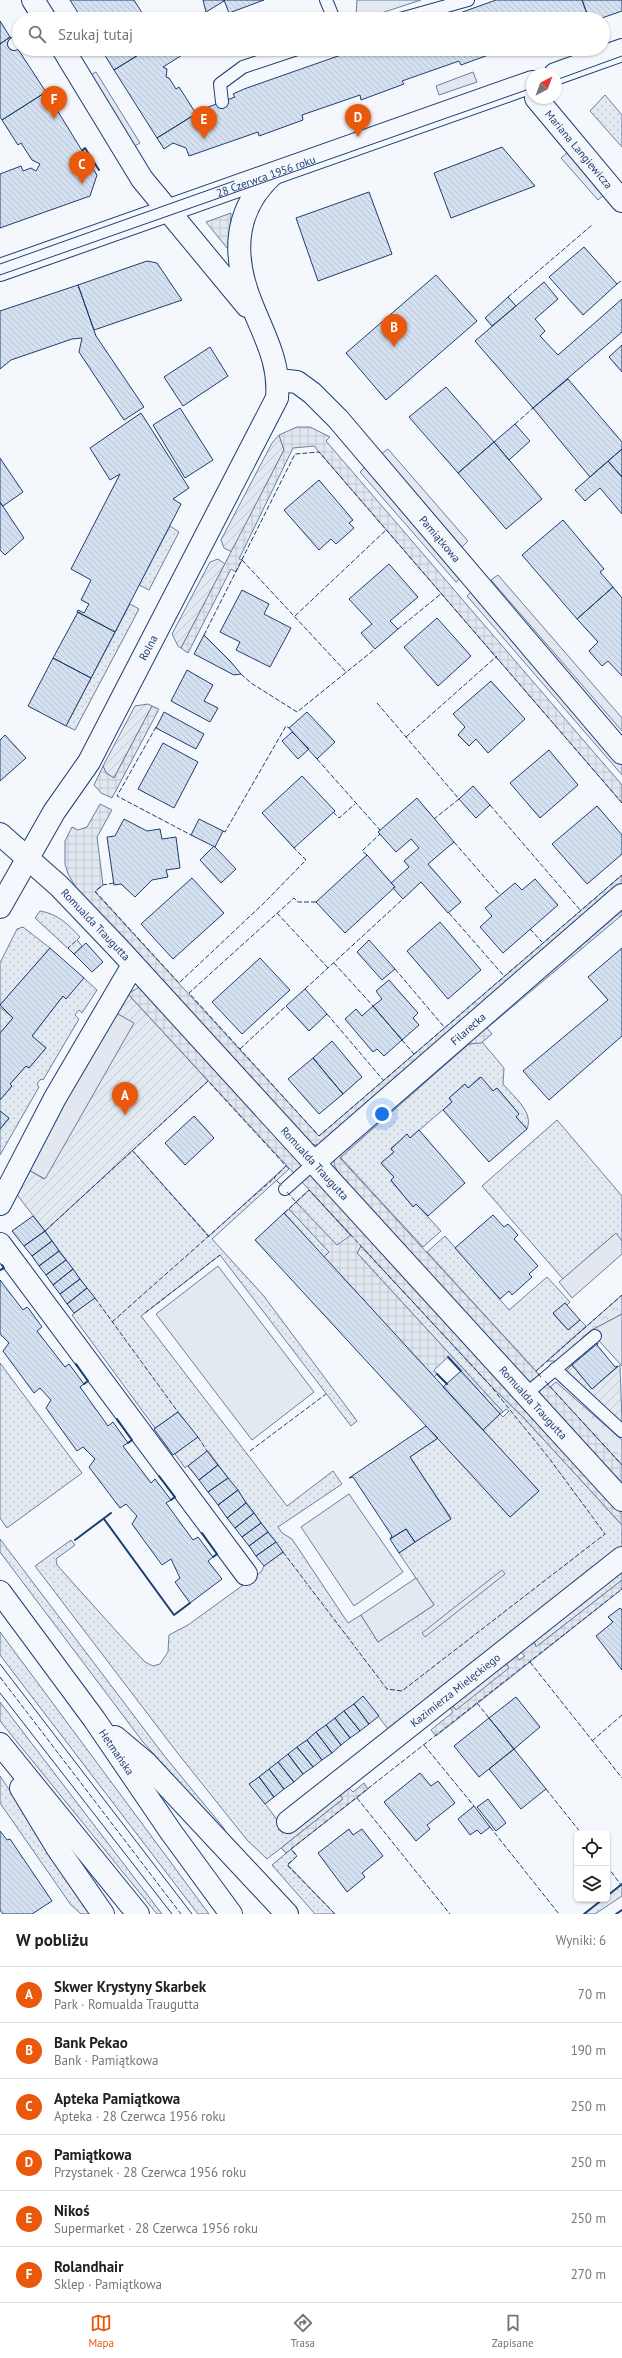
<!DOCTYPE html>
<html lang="pl">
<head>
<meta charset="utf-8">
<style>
  :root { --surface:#fff; --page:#f6f6f6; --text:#222; --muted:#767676; --line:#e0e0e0; --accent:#ea580c }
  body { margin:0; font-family:"PT Sans",sans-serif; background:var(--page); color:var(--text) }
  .controls { position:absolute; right:12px; bottom:12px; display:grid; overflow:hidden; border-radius:6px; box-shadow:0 1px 3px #0004 }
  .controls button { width:36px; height:36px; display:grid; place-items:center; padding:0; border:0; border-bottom:1px solid var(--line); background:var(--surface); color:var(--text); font:20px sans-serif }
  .compass { position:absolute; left:526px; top:68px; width:36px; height:36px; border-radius:50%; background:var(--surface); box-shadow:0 1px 3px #0004; rotate:41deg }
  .you { position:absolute; left:382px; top:1114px; width:14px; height:14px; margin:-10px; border:3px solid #fff; border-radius:50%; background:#1a73e8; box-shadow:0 0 0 6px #1a73e833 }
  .badge { display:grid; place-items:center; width:26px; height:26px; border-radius:50%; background:var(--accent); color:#fff; font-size:13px; font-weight:700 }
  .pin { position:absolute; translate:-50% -33px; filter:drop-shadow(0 1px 2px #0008) }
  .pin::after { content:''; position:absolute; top:21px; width:14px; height:12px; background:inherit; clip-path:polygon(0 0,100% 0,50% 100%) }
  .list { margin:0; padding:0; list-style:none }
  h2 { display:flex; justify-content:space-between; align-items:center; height:52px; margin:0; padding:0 16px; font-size:17px }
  h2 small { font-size:13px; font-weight:400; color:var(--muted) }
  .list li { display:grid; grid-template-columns:26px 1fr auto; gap:12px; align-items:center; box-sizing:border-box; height:56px; padding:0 16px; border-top:1px solid var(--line) }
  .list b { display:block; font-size:15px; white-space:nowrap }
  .list p { margin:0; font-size:13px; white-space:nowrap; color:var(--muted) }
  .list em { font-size:13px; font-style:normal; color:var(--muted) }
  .icon { flex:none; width:22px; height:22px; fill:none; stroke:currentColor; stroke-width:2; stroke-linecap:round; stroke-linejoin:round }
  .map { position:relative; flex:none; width:622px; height:1914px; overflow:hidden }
  .search { position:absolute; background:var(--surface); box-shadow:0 1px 3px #0004; left:12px; right:12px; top:12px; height:44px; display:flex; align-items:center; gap:10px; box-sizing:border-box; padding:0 14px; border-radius:22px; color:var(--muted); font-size:15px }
  .sheet { height:388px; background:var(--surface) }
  nav { display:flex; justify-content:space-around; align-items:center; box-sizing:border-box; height:56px; border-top:1px solid var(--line); background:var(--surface); font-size:11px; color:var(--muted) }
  nav a { display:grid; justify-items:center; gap:2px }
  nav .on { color:var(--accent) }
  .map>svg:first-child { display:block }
</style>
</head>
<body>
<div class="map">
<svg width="622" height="1914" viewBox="0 0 622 1914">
  <defs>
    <pattern id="grass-dots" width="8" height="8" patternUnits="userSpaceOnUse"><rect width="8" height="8" fill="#e3e9f0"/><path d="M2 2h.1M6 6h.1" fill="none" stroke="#c2c9d1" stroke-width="1.8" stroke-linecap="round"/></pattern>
    <pattern id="forest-crowns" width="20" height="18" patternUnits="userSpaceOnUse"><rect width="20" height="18" fill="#e3e9f0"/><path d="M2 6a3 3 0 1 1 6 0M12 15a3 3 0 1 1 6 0" fill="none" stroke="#c2c9d1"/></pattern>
    <pattern id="garden-furrows" width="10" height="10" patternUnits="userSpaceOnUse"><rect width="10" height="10" fill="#e3e9f0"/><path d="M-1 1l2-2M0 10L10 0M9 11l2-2" fill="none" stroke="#c2c9d1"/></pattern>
    <pattern id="plaza-grid" width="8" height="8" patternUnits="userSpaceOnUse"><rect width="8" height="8" fill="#e3e8f0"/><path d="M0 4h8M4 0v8" fill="none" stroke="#c2c8d1"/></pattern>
    <pattern id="building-back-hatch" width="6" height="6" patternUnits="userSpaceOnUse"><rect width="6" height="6" fill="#d5e0f0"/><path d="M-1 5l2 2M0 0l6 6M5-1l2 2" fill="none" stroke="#b6c1d1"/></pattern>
  </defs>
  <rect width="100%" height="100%" fill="#f4f7fb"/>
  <!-- grass -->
  <path fill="url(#grass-dots)" stroke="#687fa3" d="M605 95 622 115V147L590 111Z
    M170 526 179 532 149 590 139 585Z
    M130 604 139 609 75 730 66 726Z
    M40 911C58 914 68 924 80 937L77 940 82 946 74 954 35 918Z
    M23 927 50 948 0 1005V963L17 929Z
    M84 978 97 990 82 1013 79 1010 75 1015 79 1019 43 1080 41 1079 37 1084 39 1087 0 1155V1129L9 1119 0 1111V1100L12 1086 10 1084 26 1066 29 1068 46 1048 32 1036 63 996Z
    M0 1007 13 1018 0 1033Z
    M482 1042 504 1068 503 1084C514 1097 534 1112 527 1129L516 1117 519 1114 497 1088 493 1091 480 1077 468 1088 465 1084 449 1098 452 1102 410 1138 407 1135 391 1148 394 1152 381 1163 394 1177 391 1181 413 1206 416 1204 441 1231 423 1247 340 1157 469 1044Z
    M557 1120 622 1196V1241L615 1234 563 1279 482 1186Z
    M132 1150 209 1236 286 1166 289 1169 212 1239 263 1295 357 1421 351 1426 220 1255 141 1316 287 1506 333 1471 342 1484 278 1527 282 1533 292 1539 348 1623 361 1615 378 1642 434 1605 399 1553 451 1518 410 1457 438 1438 510 1517 539 1491 483 1430 500 1414 503 1417 509 1411 506 1409 503 1412 357 1253 361 1246 489 1384 523 1417 622 1525V1546L389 1730 363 1697 250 1784 288 1834 339 1794 343 1799 267 1859 247 1840 176 1751 35 1566 71 1540 75 1545 56 1559 57 1565 118 1633 145 1662 153 1666 160 1664 168 1652 169 1635 188 1625 261 1572 264 1566 283 1552 208 1451 185 1468 175 1454 197 1437 178 1412 155 1428 72 1315 94 1298 45 1231Z
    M309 1190 351 1236 337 1246 296 1202Z
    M289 1209 329 1252 324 1257 284 1213Z
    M445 1236 509 1310 547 1277 570 1302 567 1305 565 1303 553 1314 568 1330 580 1320 586 1326 536 1371 427 1252Z
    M0 1363 82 1473 7 1528 0 1518Z
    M0 1539 166 1758 223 1827 231 1841 143 1742 0 1552Z
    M622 1572V1580L536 1647 534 1641Z
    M0 1632 209 1914H198L0 1655Z
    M506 1663 510 1668 456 1711 452 1705Z
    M0 1702 162 1914H157L0 1721Z
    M0 1776 93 1914H81L71 1905 0 1803Z
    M291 1849 297 1856 288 1865 335 1914H315L272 1865Z
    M622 1884V1896L595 1914H584L603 1899H607V1896Z"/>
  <!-- forest -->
  <path fill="url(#forest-crowns)" stroke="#687fa3" d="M622 1295V1314L590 1331 557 1361H547Z
    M556 1382 622 1440V1465L550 1387Z"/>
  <!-- park -->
  <path fill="#e3e9f0" stroke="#687fa3" d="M357 0H421L372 16 356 14Z
    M218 1266 314 1392 252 1440 156 1314Z
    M349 1494 403 1572 354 1606 301 1527Z
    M502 1570 505 1574 425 1637 422 1633Z
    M416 1578 434 1605 378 1642 361 1615Z"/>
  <!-- garden -->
  <path fill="url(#garden-furrows)" stroke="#687fa3" d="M279 435 284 450 232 552 224 548 221 540 272 443Z
    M218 559 225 564 181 648 178 646 172 634 210 562Z
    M148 704 152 706 114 778 106 773 103 766 135 706Z
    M128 994 208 1081 45 1231 15 1192 27 1169 44 1179 133 1023 116 1013Z
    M572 1365 592 1389 620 1365 622 1423 565 1372Z"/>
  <!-- parking -->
  <path fill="#e3e8f0" stroke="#687fa3" d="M96 72 140 143 131 148 87 77Z
    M473 72 477 82 439 95 436 86Z
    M568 152 604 195 598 200 561 158Z
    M388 449 468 541 462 547 381 454Z
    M366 466 462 577 456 582 360 472Z
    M498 575 622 718V731L491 580Z
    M473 590 622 762V775L467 596Z
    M116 1013 134 1023 45 1179 27 1169Z
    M616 1233 622 1241V1254L572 1298 559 1282Z
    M622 1314V1366L590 1331Z"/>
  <!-- plaza -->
  <path fill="url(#plaza-grid)" stroke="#687fa3" d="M231 213 229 247 227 248 206 222Z
    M297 427H310L330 437 326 441 622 785V803L314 446 293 448 239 559 242 560 236 572 231 569 188 653 181 648 284 450 279 435Z
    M152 706 159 709 112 798 101 793 94 785 103 766 106 773 114 778Z
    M100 804 112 810 97 837 103 885 95 892 319 1136 622 875V886L319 1145H316L311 1144 77 889 68 874 65 864V841L72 827 78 830 87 827Z
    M622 907V915L487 1028 492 1034 481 1043 468 1044 340 1158 622 1465V1483L341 1178 334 1164 335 1157Z
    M139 987 622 1514V1525L523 1417 489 1384 361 1246 357 1253 503 1412 500 1414 448 1357 434 1370 437 1374 434 1377 324 1257 329 1252 289 1209 296 1202 337 1245 351 1235 128 994Z
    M622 1580V1589L506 1681 436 1736 431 1730 453 1712 449 1707 452 1705 456 1710 509 1668 506 1663 516 1655 519 1660 525 1656 520 1652 534 1641 536 1647Z
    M364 1783 368 1789 286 1853 281 1848 343 1799 339 1794 348 1787 353 1792Z"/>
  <!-- building -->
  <path fill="url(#building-back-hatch)" stroke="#1d3f73" d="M70 0H134L146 19H82Z
    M203 0H224V1L206 12Z
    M224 0H264L229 13Z
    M496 0H582L589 19H443Z
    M582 0H622V11L599 19H589Z
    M0 21 10 37 0 44Z
    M10 37 46 92 2 120 0 117V44Z
    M101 49H148L114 70Z
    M148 49H192L163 67 167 69 166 77 169 78 176 89 179 87 195 112 194 115 157 138 114 70Z
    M358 49 502 50 461 65 459 61 402 81 404 84 361 100 360 95 302 115 303 120 259 136 258 132 189 156 186 148 173 143 164 149 157 138 194 115 195 112 235 97 233 94 244 89Z
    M46 92 97 175 90 196 0 228V174L21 166 23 171 31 168 36 171 40 164 32 160 21 143 18 145 2 120Z
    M502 147 535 186 451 218 434 173Z
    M369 192 392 254 318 281 296 218Z
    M584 247 617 284 583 315 549 277Z
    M147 261 157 263 182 300 94 330 78 285Z
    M436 275 477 321 386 400 346 353Z
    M544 282 558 299 535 319 545 331 540 336 558 355 622 299V332L533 408 475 341Z
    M78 285 96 336 144 407 124 420 79 352 82 338 72 339 11 360 0 369V311Z
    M508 297 516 306 492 326 485 318Z
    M622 345V372L609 357Z
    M210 347 228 376 183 406 164 377Z
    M568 379 622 442V449L590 477 533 408Z
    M446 387 494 442 458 473 409 417Z
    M180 408 213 460 185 478 153 425Z
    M141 413 189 488 173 499 181 504 115 632 77 612 78 610 84 613 89 604 81 600 91 580 71 569 120 474 110 480 90 448Z
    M515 424 530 441 509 460 494 442Z
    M494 442 542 499 506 529 458 473Z
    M622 449V477L608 461Z
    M0 458 23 492 3 506 0 502Z
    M608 461 622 477V514L600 488 585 501 575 490Z
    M319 480 353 520 349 523 354 528 336 544 331 539 319 550 284 510Z
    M0 502 24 538 5 555 0 550Z
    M563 520 604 569 600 572 613 587 577 619 522 555Z
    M389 564 418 597 390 621 398 629 375 649 361 633 372 624 349 599Z
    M613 587 622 598V676L608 661 602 666 589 651 598 642 577 619Z
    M242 590 269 604 264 614 291 628 270 667 236 650 240 642 220 632Z
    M78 612 115 632 91 678 53 658Z
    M437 618 471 656 438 686 404 647Z
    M204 635 231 662 241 674 234 675 194 654Z
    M53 658 91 678 66 726 28 706Z
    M187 670 213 685 204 701 218 708 210 722 171 701Z
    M491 681 525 719 488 753 476 739 469 746 458 735 465 727 453 714Z
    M164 712 204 734 196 749 156 728Z
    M307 712 335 742 317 759 289 728Z
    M292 732 309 749 298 759 282 741Z
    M5 735 26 758 0 781V740Z
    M163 743 198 762 174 808 138 789Z
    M549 750 578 785 540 818 510 783Z
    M302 776 335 811 294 848 262 813Z
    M473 786 490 805 476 818 459 799Z
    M417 798 454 842 428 864 461 902 448 913 421 882 403 899 393 888 395 887 391 883 409 867 404 861 419 848 411 839 396 852 378 832Z
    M597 806 622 835V854L587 884 552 844Z
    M124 819 147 831 160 829 162 839 176 837 180 868 166 870 168 877 152 880 135 897 121 884 114 885 107 837 115 836Z
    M199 819 223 831 215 847 191 835Z
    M214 846 236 869 221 883 200 860Z
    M367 855 395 887 345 933 316 902Z
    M192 878 224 913 173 959 141 924Z
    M535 879 558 905 503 953 480 927 492 916 485 908 515 883 522 890Z
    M440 922 481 970 448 999 407 951Z
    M369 940 395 969 382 980 357 952Z
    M86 943 103 962 92 972 74 954Z
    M50 948 84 978 66 999 63 996 32 1036 46 1048 29 1068 26 1066 10 1084 12 1086 0 1100V1033L13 1018 0 1005Z
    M622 948V1036L549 1100 523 1071 608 1000 588 977Z
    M260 958 290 990 242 1034 212 1002Z
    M389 980 418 1013 413 1018 419 1025 402 1040 373 1006 382 999 376 991Z
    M305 989 327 1014 309 1031 286 1006Z
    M373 1006 402 1040 384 1056 377 1049 373 1052 345 1019 356 1009 362 1016Z
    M332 1041 362 1077 343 1094 313 1058Z
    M313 1058 343 1094 319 1114 288 1079Z
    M481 1077 493 1091 497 1088 519 1114 516 1117 527 1129 489 1162 443 1110 452 1102 449 1098 465 1084 468 1088Z
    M0 1111 9 1118 0 1129Z
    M194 1116 214 1138 185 1165 165 1143Z
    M419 1130 465 1183 428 1216 416 1204 413 1207 391 1180 394 1177 381 1163 394 1152 391 1149 407 1134 410 1138Z
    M284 1213 539 1491 510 1517 255 1240Z
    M493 1215 504 1227 508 1224 518 1235 514 1239 538 1266 529 1274 532 1277 512 1295 509 1291 500 1299 455 1248Z
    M33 1216 45 1231 24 1246 12 1231Z
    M45 1231 52 1241 32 1256 24 1246Z
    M52 1241 59 1251 39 1266 32 1256Z
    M59 1251 66 1260 46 1275 39 1266Z
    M66 1260 73 1269 53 1285 46 1275Z
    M73 1269 80 1279 60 1294 53 1285Z
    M80 1279 87 1288 67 1304 60 1294Z
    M0 1280 23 1310 27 1307 29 1309 42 1327 37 1331 65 1367 69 1364 84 1384 80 1387 108 1426 113 1422 128 1443 123 1446 151 1483 155 1479 171 1500 166 1503 193 1540 198 1537 213 1557 208 1561 222 1579 190 1603 175 1582 180 1578 171 1559 162 1565 132 1524 137 1516 126 1504 120 1508 89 1467 95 1459 83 1447 77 1451 46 1408 51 1400 40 1388 34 1393 3 1351 9 1343 0 1334Z
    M87 1288 95 1298 74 1313 67 1304Z
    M565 1303 580 1320 568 1330 553 1313Z
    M598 1343 597 1345 615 1367 618 1366 592 1389 572 1365Z
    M461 1371 500 1414 483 1430 443 1387Z
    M178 1412 198 1437 173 1455 154 1429Z
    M426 1426 438 1438 410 1457 451 1519 415 1542 406 1529 390 1539 392 1536 353 1477 349 1478Z
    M207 1451 218 1465 199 1480 188 1466Z
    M218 1465 228 1478 208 1492 199 1480Z
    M228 1478 238 1490 218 1505 208 1492Z
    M238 1490 246 1503 227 1518 218 1505Z
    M246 1503 254 1513 235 1528 227 1518Z
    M254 1513 261 1523 242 1537 235 1528Z
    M261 1523 268 1532 249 1546 242 1537Z
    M406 1529 415 1542 399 1553 390 1539Z
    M268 1532 276 1542 256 1556 249 1546Z
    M276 1542 283 1552 264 1566 256 1556Z
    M620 1608 622 1610V1670L596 1636 613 1622 608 1617Z
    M363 1696 379 1716 369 1724 354 1704Z
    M516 1697 540 1727 514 1749 489 1718Z
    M354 1704 369 1724 360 1731 344 1711Z
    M344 1711 360 1731 350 1738 335 1718Z
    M335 1718 350 1738 341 1745 326 1725Z
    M489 1718 514 1749 479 1777 454 1746Z
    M326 1725 341 1745 332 1753 316 1732Z
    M316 1732 332 1753 322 1760 307 1740Z
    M307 1740 322 1760 313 1767 297 1747Z
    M297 1747 313 1767 303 1774 288 1754Z
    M514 1749 546 1789 521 1809 489 1769Z
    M288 1754 303 1774 294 1782 278 1762Z
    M278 1762 294 1782 284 1789 269 1769Z
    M269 1769 284 1789 274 1797 259 1777Z
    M420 1773 431 1786 438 1781 455 1803 427 1825 430 1829 416 1841 384 1802Z
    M259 1777 274 1797 265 1804 249 1784Z
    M488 1799 506 1823 496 1831 477 1807Z
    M474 1806 490 1827 481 1834 477 1830 470 1835 458 1819Z
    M349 1829 353 1835 362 1829 383 1856 362 1873 365 1877 347 1892 318 1853Z
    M0 1831 7 1840 10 1839 52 1901 32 1914H3L0 1910Z"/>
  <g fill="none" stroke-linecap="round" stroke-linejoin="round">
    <defs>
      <path id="lane" d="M326 0 334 19
        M400 19 468 0
        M14 44 19 41
        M222 102 220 84 243 67 297 49
        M285 1189 315 1162
        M555 1369 622 1431
        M526 1394 595 1336"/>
      <g id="street">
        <path d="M33 0 45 19"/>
        <path d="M63 49 142 179 247 306"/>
        <path d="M555 74 622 50"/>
        <path id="s1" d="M536 98 622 201"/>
        <path id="s2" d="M0 270 532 82"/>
        <path id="s3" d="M278 380 297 382 312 393 338 419 622 753"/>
        <path id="s4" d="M0 834 59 886 120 950 622 1500"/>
        <path id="s5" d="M0 907 54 812 89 762 277 398C280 362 265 338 252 305 232 257 233 210 273 174"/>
        <path id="s6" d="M315 1162 622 895"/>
        <path d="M0 1204 55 1098 133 965"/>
        <path d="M0 1244 246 1574"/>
        <path id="s7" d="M288 1822 622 1558"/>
      </g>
      <g id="secondary">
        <path id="s8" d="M0 1592 94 1719 171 1832 231 1914"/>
        <path d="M115 1737 146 1763 287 1914"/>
        <path d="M0 1744 138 1914"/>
        <path d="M21 1788 58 1849 103 1914"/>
      </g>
    </defs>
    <!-- lane casing -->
    <use href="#lane" stroke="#1d3f73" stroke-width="14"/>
    <!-- street casing -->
    <use href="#street" stroke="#1d3f73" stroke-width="24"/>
    <!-- secondary casing -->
    <use href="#secondary" stroke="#1d3f73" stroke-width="24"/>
    <!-- lane -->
    <use href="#lane" stroke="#f4f7fb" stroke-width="12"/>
    <!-- street -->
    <use href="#street" stroke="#f4f7fb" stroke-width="22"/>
    <!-- secondary -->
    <use href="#secondary" stroke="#f4f7fb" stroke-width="22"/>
    <!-- tram -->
    <path stroke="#1d3f73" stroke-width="1" d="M556 80 622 56
      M0 264 234 181
      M0 275 532 88
      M0 1664 192 1914
      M0 1693 172 1914"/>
    <!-- fence -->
    <path stroke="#1d3f73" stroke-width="1" stroke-dasharray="5 2" stroke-linecap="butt" d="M617 284 622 280
      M508 297 592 225
      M515 424 533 408
      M242 560 347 673
      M295 616 386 530
      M398 629 442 593
      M204 635 295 454 319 452 622 803
      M241 674 251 683 297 712 375 649
      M377 703 459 799 434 819
      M156 727 117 796 191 835
      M406 737 497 656
      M317 759 380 830
      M490 805 581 911
      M333 812 339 818 355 804
      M223 831 225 832 286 726 289 728
      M454 842 500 895
      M367 855 362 851 380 834
      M114 883 103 885 95 891 179 983 265 902 306 860 294 848
      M316 902H298L294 898 189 993 319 1136 622 875
      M277 913 328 968
      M449 913 504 976
      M530 929 542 942
      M74 954 68 948 77 940
      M334 963 373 1006
      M395 969 445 1028
      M305 989 403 899
      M327 1014 384 1081
      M402 1040 414 1054
      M240 1049 286 1006
      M132 1150 209 1237
      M284 1213 296 1202
      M45 1231 208 1081 286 1166 274 1178 282 1186
      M95 1298 178 1412
      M145 1313 220 1255
      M112 1322 274 1178
      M541 1377 536 1371 622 1295
      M545 1381 622 1465
      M198 1437 207 1451
      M250 1451 326 1394
      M283 1552 387 1689 402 1691 605 1534 549 1458 489 1384 309 1190 296 1202 286 1191
      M530 1662 622 1778
      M0 1677 181 1914
      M477 1703 489 1718
      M592 1741 622 1715
      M424 1745 474 1806
      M546 1789 581 1833
      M357 1798 450 1914
      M490 1827 559 1914
      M607 1866 621 1885
      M335 1914 287 1865 297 1856 291 1849 622 1589"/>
    <!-- wall -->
    <path stroke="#1d3f73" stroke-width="2" d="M82 151 85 148 99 170
      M0 1270 4 1268 2 1265
      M448 1357 461 1371
      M76 1364 88 1381 84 1384
      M437 1374 447 1384
      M117 1419 132 1440 128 1443
      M159 1476 175 1497 171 1500
      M104 1519 174 1615 190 1603
      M202 1533 217 1554 213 1557
      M75 1540 111 1513
      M607 1896 622 1884
      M584 1914 603 1899
      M616 1914 622 1910"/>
  </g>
  <g text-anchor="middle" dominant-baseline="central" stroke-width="3" stroke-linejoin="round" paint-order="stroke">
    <!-- street labels -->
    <g font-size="11" fill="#1d3f73" stroke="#f4f7fb">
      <text stroke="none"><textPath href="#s1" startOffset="67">Mariana Langiewicza</textPath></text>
      <text stroke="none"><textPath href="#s2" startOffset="282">28 Czerwca 1956 roku</textPath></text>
      <text stroke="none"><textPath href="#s3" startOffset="232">Pamiątkowa</textPath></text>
      <text stroke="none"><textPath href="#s5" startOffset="299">Rolna</textPath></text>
      <text stroke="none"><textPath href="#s4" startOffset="132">Romualda Traugutta</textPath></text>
      <text stroke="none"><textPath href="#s6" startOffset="203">Filarecka</textPath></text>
      <text stroke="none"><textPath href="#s4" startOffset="456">Romualda Traugutta</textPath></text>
      <text stroke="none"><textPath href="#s4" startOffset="780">Romualda Traugutta</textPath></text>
      <text stroke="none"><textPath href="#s7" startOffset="213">Kazimierza Mielęckiego</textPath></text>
      <text stroke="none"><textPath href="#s8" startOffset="198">Hetmańska</textPath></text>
    </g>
  </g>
</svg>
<div class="controls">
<button><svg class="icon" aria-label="locate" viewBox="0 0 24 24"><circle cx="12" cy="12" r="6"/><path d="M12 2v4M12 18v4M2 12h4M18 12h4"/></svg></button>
<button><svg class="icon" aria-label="layers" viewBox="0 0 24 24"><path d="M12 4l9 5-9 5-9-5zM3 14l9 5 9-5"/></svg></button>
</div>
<svg class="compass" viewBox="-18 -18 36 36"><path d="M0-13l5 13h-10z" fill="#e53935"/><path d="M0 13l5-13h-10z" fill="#767676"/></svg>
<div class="you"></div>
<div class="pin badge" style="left:125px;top:1115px">A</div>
<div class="pin badge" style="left:394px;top:347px">B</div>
<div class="pin badge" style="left:82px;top:184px">C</div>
<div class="pin badge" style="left:358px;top:137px">D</div>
<div class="pin badge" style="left:204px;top:139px">E</div>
<div class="pin badge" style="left:54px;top:119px">F</div>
<div class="search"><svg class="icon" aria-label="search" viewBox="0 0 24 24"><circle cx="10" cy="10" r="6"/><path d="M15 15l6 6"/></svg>Szukaj tutaj</div>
</div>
<section class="sheet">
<h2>W pobliżu<small>Wyniki: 6</small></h2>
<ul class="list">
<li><span class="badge">A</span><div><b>Skwer Krystyny Skarbek</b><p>Park · Romualda Traugutta</p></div><em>70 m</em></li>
<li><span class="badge">B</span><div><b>Bank Pekao</b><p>Bank · Pamiątkowa</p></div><em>190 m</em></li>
<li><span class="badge">C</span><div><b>Apteka Pamiątkowa</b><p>Apteka · 28 Czerwca 1956 roku</p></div><em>250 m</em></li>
<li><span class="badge">D</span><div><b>Pamiątkowa</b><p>Przystanek · 28 Czerwca 1956 roku</p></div><em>250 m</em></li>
<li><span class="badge">E</span><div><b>Nikoś</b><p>Supermarket · 28 Czerwca 1956 roku</p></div><em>250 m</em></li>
<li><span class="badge">F</span><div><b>Rolandhair</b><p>Sklep · Pamiątkowa</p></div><em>270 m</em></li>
</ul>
</section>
<nav>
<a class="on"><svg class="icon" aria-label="map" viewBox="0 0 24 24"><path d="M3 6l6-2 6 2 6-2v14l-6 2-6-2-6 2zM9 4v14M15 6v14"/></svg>Mapa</a>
<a><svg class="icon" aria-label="directions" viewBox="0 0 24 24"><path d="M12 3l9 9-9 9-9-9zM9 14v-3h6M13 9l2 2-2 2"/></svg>Trasa</a>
<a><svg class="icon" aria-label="saved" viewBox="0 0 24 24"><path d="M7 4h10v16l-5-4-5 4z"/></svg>Zapisane</a>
</nav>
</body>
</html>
